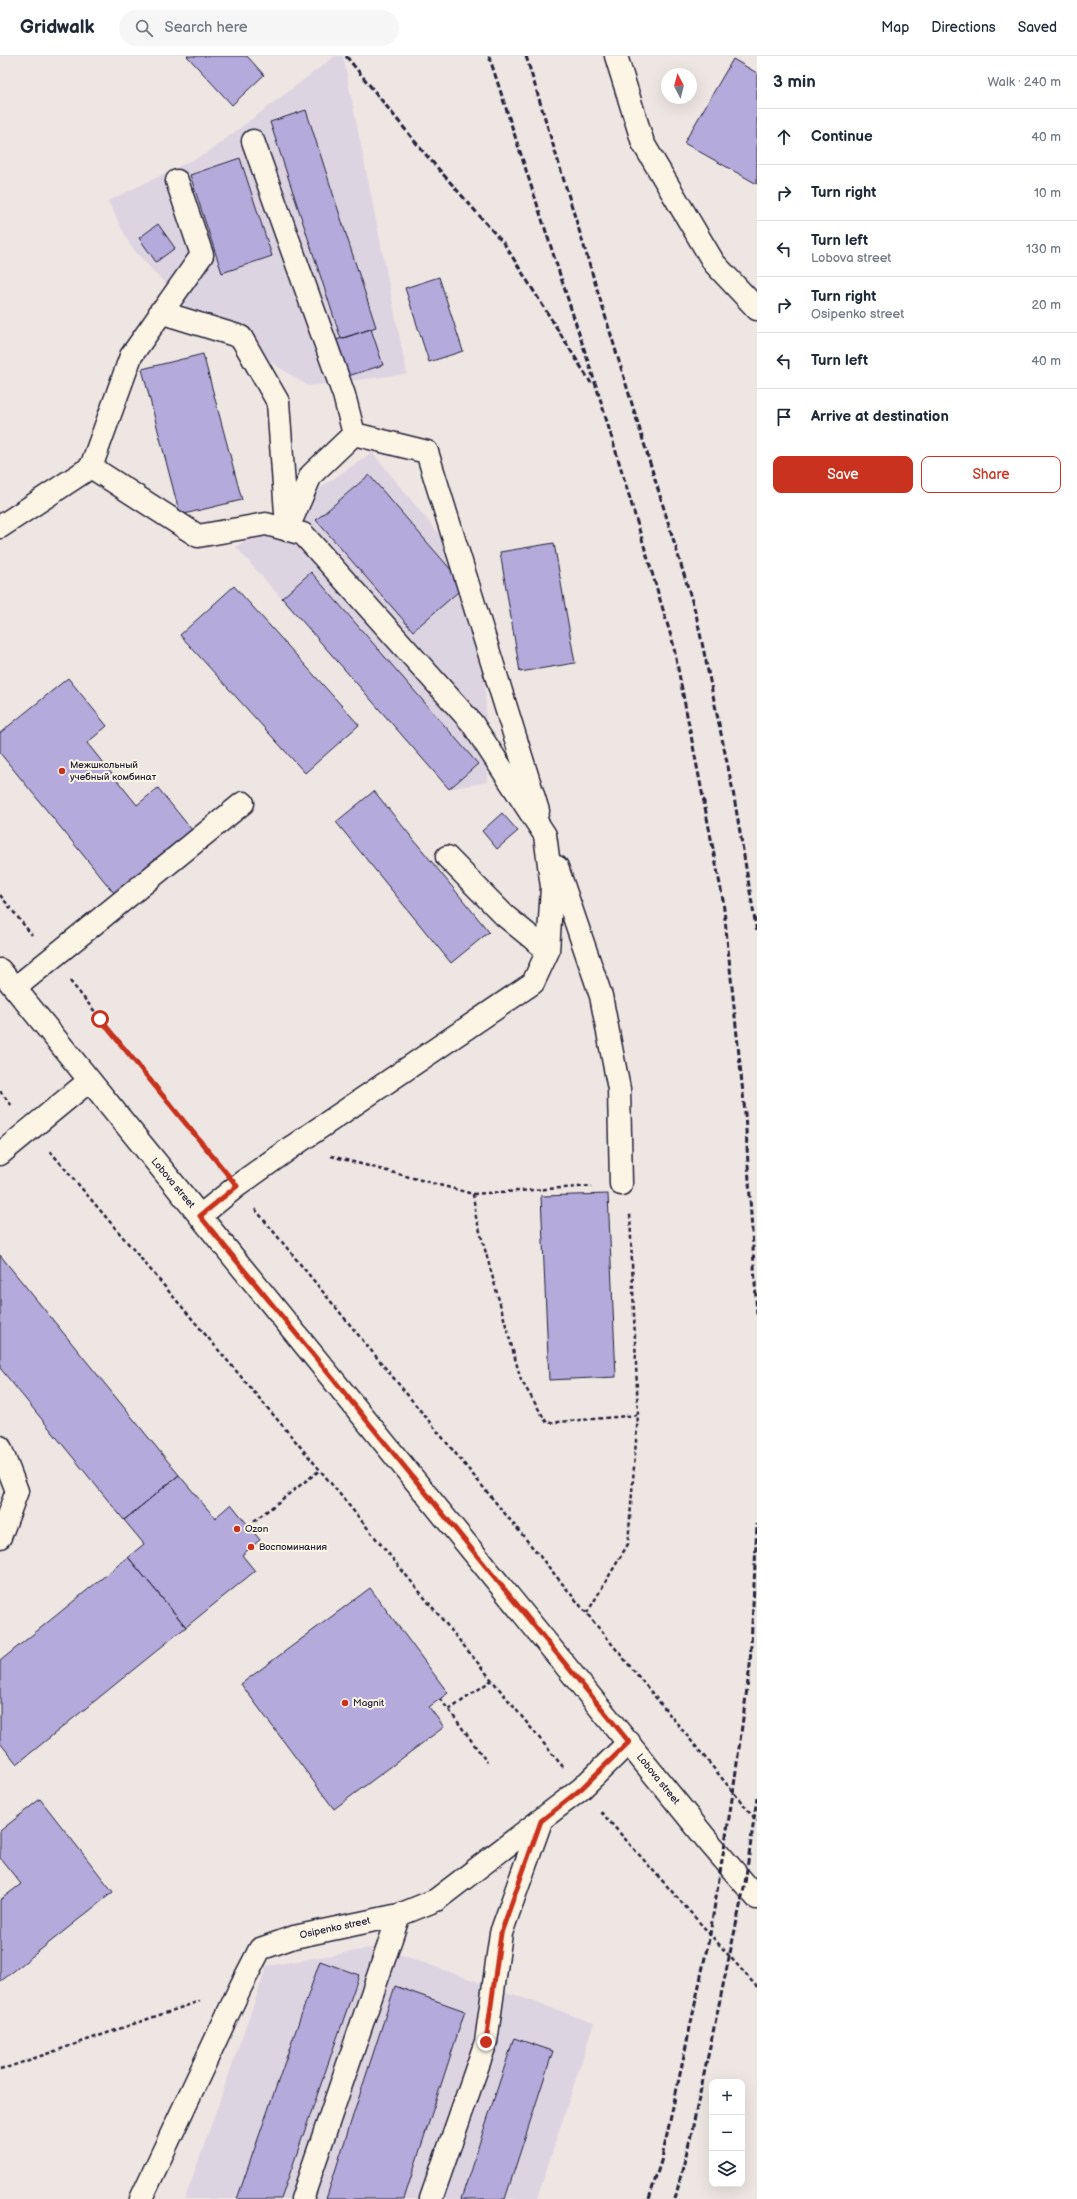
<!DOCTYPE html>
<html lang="en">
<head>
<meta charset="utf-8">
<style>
  :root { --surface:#fff; --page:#f6f6f7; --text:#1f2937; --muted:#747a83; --line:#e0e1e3; --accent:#c8321e }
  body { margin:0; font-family:"Balsamiq Sans",sans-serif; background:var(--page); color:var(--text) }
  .controls { position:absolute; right:12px; bottom:12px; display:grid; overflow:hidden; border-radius:8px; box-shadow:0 4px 16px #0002 }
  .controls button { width:36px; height:36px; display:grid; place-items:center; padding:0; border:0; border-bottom:1px solid var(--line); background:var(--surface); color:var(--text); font:20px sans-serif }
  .compass { position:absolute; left:661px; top:12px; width:36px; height:36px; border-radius:50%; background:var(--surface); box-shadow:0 4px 16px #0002; rotate:353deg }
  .stop { position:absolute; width:12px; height:12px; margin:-9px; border:3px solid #c8321e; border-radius:50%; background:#fff }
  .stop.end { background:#c8321e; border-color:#fff; box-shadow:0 1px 4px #0008 }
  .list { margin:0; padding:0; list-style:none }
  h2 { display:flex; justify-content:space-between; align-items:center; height:52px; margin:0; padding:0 16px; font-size:17px }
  h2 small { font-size:13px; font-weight:400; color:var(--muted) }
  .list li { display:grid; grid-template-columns:26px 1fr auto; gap:12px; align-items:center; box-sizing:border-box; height:56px; padding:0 16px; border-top:1px solid var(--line) }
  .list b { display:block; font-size:15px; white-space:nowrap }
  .list p { margin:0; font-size:13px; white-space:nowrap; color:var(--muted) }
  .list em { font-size:13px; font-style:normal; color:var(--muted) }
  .actions { display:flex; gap:8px; padding:12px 16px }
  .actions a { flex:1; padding:9px 0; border:1px solid var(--accent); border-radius:8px; text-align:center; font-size:14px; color:var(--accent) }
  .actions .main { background:var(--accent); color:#fff }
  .icon { flex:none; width:22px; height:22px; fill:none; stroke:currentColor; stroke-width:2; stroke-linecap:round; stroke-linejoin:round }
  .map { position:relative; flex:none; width:757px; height:2143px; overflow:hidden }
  header { display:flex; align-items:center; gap:24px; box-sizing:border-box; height:56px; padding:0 20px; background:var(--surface); border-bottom:1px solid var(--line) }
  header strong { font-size:19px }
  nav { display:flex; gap:22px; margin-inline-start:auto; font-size:14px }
  .search { width:280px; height:36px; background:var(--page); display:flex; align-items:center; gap:10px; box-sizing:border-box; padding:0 14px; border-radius:22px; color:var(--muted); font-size:15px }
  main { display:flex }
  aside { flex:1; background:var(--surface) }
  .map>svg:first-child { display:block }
</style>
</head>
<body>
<header>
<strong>Gridwalk</strong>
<div class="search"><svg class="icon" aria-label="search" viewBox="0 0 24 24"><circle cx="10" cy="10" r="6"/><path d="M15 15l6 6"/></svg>Search here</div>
<nav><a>Map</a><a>Directions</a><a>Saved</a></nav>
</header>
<main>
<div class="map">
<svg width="757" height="2143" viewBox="0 0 757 2143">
  <rect width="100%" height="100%" fill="#eee6e3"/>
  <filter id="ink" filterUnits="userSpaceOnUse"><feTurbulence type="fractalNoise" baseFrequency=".025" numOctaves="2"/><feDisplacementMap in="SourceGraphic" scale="8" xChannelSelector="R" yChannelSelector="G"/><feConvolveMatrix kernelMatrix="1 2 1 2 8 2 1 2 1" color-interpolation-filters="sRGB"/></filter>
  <g filter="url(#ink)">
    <!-- built -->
    <path fill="#ddd4e1" d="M335 0H343L407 318 308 330 189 253 131 191 108 145 207 97Z
      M372 396 482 531 488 726 449 733 236 491Z
      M379 1891 594 1967 537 2143H185L267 1910Z"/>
    <!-- building -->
    <path fill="#b4aadb" stroke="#22223b" d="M187 0H247L264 19 232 49Z
      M733 3 757 17V128L684 87Z
      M306 54 376 271 341 283 270 66Z
      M240 102 272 200 222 217 190 119Z
      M158 168 175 192 156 206 139 182Z
      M439 221 463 295 429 306 405 232Z
      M371 273 383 309 348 320 336 284Z
      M203 298 242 444 180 459 142 313Z
      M369 419 465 530 413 575 316 464Z
      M554 487 575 607 520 616 500 496Z
      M311 516 478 708 449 733 282 542Z
      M234 530 359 669 305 717 180 579Z
      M68 622 107 670 87 687 137 749 158 732 192 774 114 837 0 697V677Z
      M374 735 489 876 451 907 336 766Z
      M502 757 518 775 497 793 482 775Z
      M608 1138 616 1321 549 1324 541 1140Z
      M0 1199 179 1419 124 1464 0 1312Z
      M179 1419 215 1462 231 1448 260 1484 242 1499 255 1515 186 1571 128 1501 144 1488 124 1464Z
      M128 1501 186 1571 17 1708 0 1687V1605Z
      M370 1532 448 1637 429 1651 444 1671 334 1753 241 1628Z
      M40 1743 113 1836 0 1926V1844L21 1828 0 1802V1775Z
      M320 1905 359 1919 281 2143H237Z
      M395 1930 465 1955 404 2143H326Z
      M514 1982 553 1995 505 2143H461Z"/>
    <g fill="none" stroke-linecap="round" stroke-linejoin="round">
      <defs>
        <path id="minor" d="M616 0 643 87 714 207 757 253
          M253 85 344 339 354 378 311 419 287 474
          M160 256 241 281 278 346 287 471
          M354 378 427 396 538 755
          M91 411 198 480 266 468 303 478 472 667 545 779 552 831 548 895 533 927 293 1090 237 1130 200 1160
          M0 471 91 411 131 300 202 199 177 125
          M447 801 505 860 548 895
          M557 811 601 940 619 1033 621 1128
          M0 914 708 1785 757 1842
          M15 932 243 747
          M0 1098 89 1025
          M0 1391 17 1435 0 1481
          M141 2143 240 1932 260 1893 294 1881 399 1859 436 1844 581 1733 629 1686
          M302 2143 399 1859
          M431 2143 486 1986 501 1877 541 1765"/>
      </defs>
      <!-- minor casing -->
      <use href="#minor" stroke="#22223b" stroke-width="25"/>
      <!-- path -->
      <path stroke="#22223b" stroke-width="2.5" stroke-dasharray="4 3" stroke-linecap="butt" d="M0 839 32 879
        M70 925 218 1107
        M0 1035 12 1050
        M50 1095 320 1414 563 1711
        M331 1100 473 1138 592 1130
        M473 1138 476 1161 521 1324 547 1367 638 1359
        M255 1153 757 1765
        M254 1465 320 1414
        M587 1557 628 1488 638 1359 630 1157
        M440 1643 449 1654 492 1624
        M449 1654 487 1706
        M601 1756 757 1931
        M0 2014 200 1945"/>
      <!-- minor -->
      <use href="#minor" stroke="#fcf5e5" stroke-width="22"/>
      <!-- rail -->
      <path stroke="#22223b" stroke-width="3" stroke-dasharray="6 3" stroke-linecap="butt" d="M346 0 421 93 505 189 591 327
        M489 0 599 339 673 587 723 844 745 1057 757 1260
        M526 0 696 558 733 735 757 877
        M649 2143 662 2102 710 1878 733 1737 750 1610 757 1468
        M675 2143 691 2079 745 1827 757 1742"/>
    </g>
  </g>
  <g fill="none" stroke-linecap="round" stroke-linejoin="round" filter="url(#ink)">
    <!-- route -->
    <path stroke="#c8321e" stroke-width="5" d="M100 963 237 1130 200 1160 629 1686 581 1733 541 1765 501 1877 486 1986"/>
  </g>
  <!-- markers -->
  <g fill="#c8321e" stroke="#fcf5e5" stroke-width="1.5">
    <circle cx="62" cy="715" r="4"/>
    <circle cx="237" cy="1473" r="4"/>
    <circle cx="251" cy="1491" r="4"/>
    <circle cx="345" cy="1647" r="4"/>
  </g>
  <g text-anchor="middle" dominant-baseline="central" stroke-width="4" stroke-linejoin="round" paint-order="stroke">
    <!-- poi labels -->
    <g font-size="10" fill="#22223b" stroke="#fcf5e5" text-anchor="start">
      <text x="70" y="709">Межшкольный<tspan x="70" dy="12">учебный комбинат</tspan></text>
      <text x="245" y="1473">Ozon</text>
      <text x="259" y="1491">Воспоминания</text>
      <text x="353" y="1647">Magnit</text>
    </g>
    <!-- street labels -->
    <g font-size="10" fill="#22223b" stroke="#fcf5e5">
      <text transform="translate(173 1127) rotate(50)">Lobova street</text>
      <text transform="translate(658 1723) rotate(51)">Lobova street</text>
      <text transform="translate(335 1872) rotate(-12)">Osipenko street</text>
    </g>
  </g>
</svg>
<div class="controls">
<button>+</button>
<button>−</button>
<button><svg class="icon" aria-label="layers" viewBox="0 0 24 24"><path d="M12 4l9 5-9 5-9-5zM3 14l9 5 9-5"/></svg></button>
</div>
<svg class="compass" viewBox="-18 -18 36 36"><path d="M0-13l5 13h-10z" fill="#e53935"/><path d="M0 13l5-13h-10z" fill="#747a83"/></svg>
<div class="stop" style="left:100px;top:963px"></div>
<div class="stop end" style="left:486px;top:1986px"></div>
</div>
<aside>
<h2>3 min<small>Walk · 240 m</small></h2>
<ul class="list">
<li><svg class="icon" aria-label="ahead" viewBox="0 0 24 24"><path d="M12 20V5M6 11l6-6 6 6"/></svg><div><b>Continue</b></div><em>40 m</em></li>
<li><svg class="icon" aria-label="right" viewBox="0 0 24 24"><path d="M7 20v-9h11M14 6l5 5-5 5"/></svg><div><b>Turn right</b></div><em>10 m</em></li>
<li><svg class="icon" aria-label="left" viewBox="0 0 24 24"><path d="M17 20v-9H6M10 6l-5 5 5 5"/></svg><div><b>Turn left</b><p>Lobova street</p></div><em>130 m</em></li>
<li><svg class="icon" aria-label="right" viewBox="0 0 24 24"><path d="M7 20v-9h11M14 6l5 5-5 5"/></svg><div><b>Turn right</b><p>Osipenko street</p></div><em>20 m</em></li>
<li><svg class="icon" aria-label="left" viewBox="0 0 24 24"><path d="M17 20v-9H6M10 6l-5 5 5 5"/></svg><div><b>Turn left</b></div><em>40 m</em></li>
<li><svg class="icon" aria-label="arrive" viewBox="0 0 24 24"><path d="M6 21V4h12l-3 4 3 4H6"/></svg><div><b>Arrive at destination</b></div></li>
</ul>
<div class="actions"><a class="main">Save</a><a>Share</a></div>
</aside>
</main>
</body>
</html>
